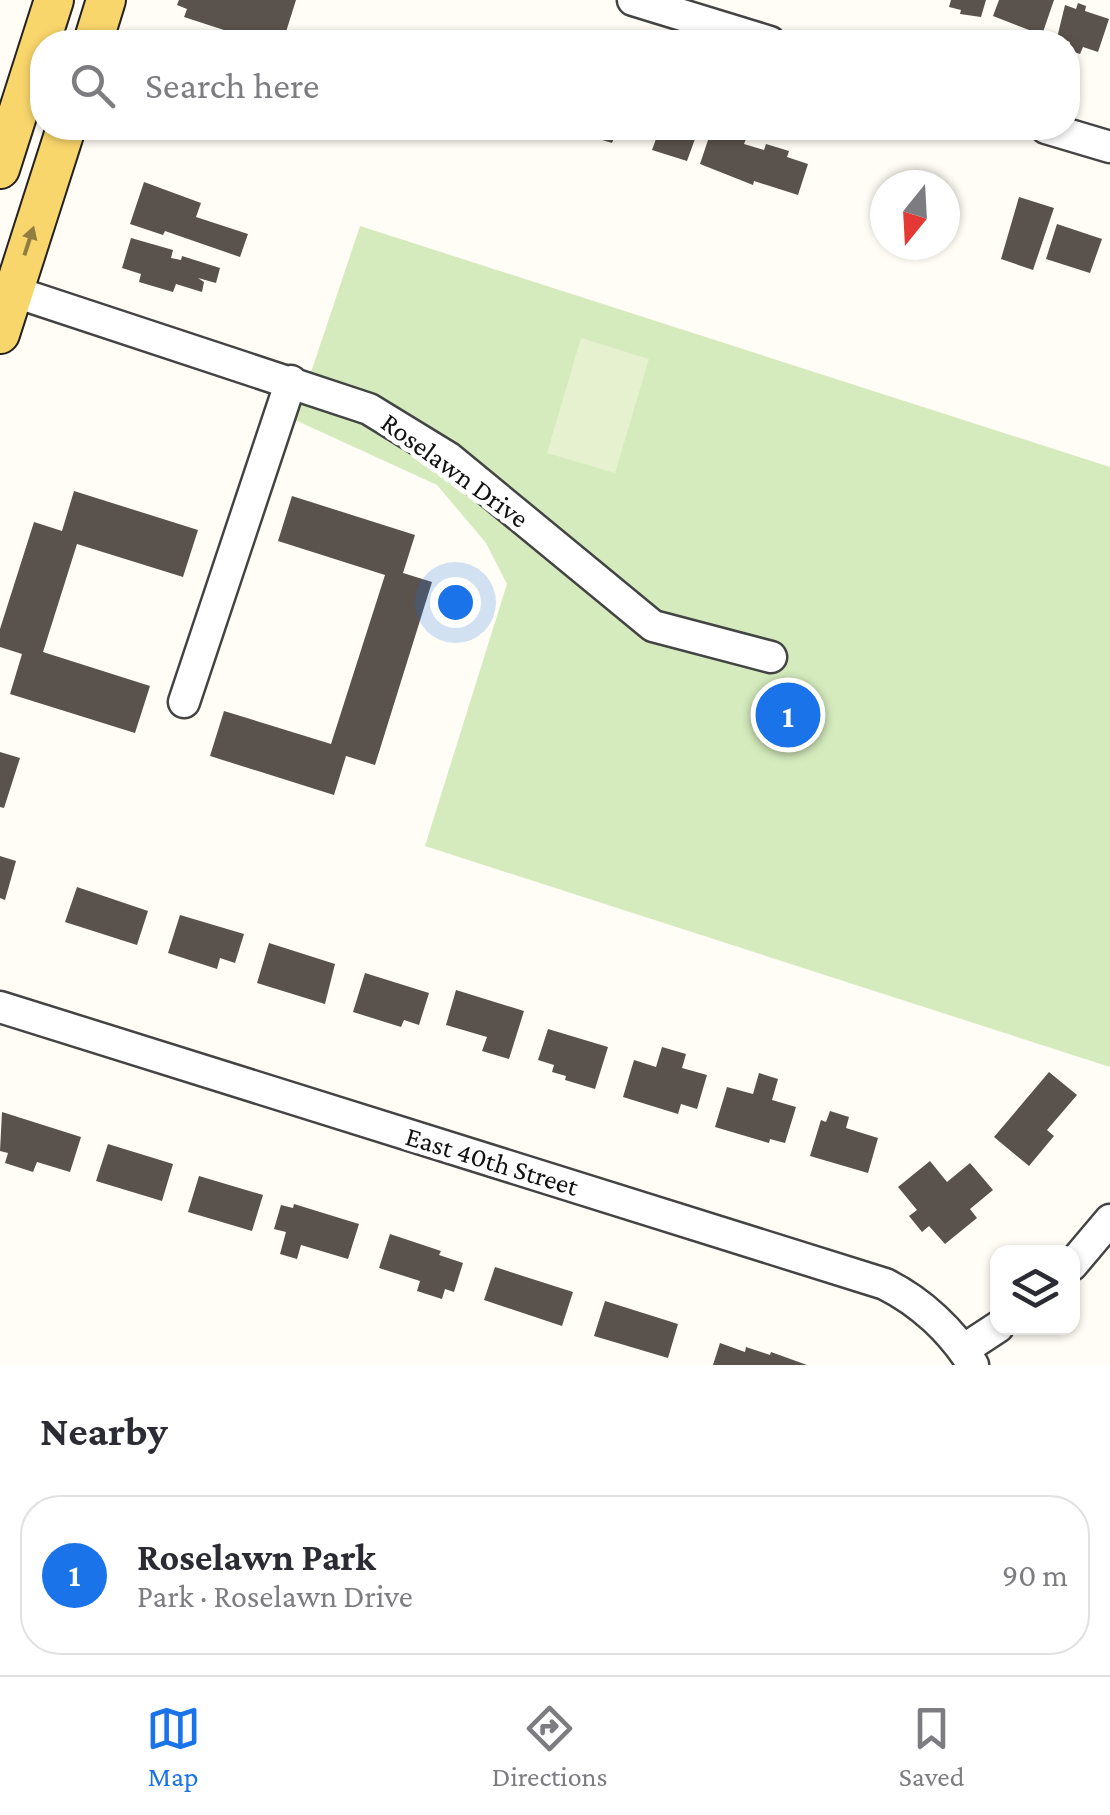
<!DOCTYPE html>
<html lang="en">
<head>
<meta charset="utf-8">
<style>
  :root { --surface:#fff; --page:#f2f2f3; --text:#2b2b33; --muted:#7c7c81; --line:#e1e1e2; --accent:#1a73e8 }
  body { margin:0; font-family:"Crimson Pro",serif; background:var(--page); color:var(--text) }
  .controls { position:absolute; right:30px; bottom:30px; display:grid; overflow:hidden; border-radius:20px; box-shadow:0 2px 8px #0004 }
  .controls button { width:90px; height:90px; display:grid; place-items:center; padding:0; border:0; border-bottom:2px solid var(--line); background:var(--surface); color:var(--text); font:50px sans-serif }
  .compass { position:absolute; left:870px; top:170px; width:90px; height:90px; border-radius:50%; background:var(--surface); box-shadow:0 2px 8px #0004; rotate:198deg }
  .you { position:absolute; left:455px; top:602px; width:35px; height:35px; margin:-25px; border:8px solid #fff; border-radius:50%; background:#1a73e8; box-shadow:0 0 0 15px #1a73e833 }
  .badge { display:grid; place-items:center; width:65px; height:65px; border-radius:50%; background:var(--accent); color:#fff; font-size:32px; font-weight:700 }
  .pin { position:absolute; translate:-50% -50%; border:5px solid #fff; box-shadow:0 2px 10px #0006 }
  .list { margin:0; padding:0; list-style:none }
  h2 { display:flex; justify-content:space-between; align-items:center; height:130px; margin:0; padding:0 40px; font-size:42px }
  h2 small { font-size:32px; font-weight:400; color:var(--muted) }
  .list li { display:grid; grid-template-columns:65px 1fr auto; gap:30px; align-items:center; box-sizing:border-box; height:160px; margin:0 20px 20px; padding:0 20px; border:2px solid var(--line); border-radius:40px }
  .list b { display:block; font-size:38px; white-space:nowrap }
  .list p { margin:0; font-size:32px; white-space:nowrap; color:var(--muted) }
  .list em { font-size:32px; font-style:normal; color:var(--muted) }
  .icon { flex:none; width:55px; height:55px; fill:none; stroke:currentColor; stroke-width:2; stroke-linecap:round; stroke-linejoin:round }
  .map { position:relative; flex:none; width:1110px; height:1365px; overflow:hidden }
  .search { position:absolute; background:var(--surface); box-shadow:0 2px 8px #0004; left:30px; right:30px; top:30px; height:110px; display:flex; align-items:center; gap:25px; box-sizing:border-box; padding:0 35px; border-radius:40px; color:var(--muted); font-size:38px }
  .sheet { height:310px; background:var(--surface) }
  nav { display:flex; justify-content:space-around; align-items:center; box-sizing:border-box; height:140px; border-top:2px solid var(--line); background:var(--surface); font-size:28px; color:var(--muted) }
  nav a { display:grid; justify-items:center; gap:5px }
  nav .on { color:var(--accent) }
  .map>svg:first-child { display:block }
</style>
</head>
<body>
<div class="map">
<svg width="1110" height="1365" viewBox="0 0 1110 1365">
  <rect width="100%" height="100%" fill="#fffdf5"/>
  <!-- green -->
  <path fill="#d5ebbd" d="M360 226 1110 467V1067L425 846 507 584 486 543 437 485 295 420Z"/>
  <!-- pitch -->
  <path fill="#e6f2cf" d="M581 338 649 359 615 473 547 453Z"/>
  <!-- building -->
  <path fill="#5a524d" d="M179 0H296L285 35 290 36 288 42H224L227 31 184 17 187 9 177 5Z
    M951 0H986L981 17 960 14 961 10 949 7Z
    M999 0H1054L1042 35 993 16Z
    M1078 3 1086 6 1085 11 1109 19 1098 52 1083 47 1080 54 1068 50 1070 42 1057 38 1065 5 1076 9Z
    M589 128H621L618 139 614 138 612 143 586 135Z
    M660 128H699L687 161 652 150Z
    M712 128 746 139 744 144 764 150 766 144 789 151 787 157 808 164 798 195 754 181 753 185 700 164Z
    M144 182 201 203 196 217 248 234 240 257 165 231 163 235 130 224Z
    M1019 197 1054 208 1033 270 1001 259Z
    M1057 224 1102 239 1090 273 1046 259Z
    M131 238 173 250 171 258 181 260 182 256 220 268 216 283 198 278 204 282 202 292 176 284 173 292 139 282 141 274 122 268Z
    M74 491 198 530 183 577 77 544 43 652 150 686 135 733 10 694 22 654 0 647V629L34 522 62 531Z
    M292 496 415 535 403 573 432 582 375 765 346 756 334 795 210 756 224 711 331 744 385 575 278 541Z
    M0 752 20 758 4 808 0 807Z
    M0 856 16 861 5 900 0 898Z
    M77 887 148 911 137 945 65 922Z
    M180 915 244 934 235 963 220 958 217 969 168 953Z
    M269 943 335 964 325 1004 257 983Z
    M365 973 429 993 419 1025 404 1020 401 1027 353 1012Z
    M456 990 524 1011 509 1059 482 1051 487 1037 446 1025Z
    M548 1029 608 1047 595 1089 565 1080 566 1076 552 1072 554 1065 538 1060Z
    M662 1047 686 1054 682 1068 707 1075 697 1109 681 1104 678 1114 623 1097 634 1060 656 1067Z
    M1049 1072 1077 1095 1047 1130 1054 1136 1029 1166 994 1137Z
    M759 1073 778 1079 772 1100 796 1107 785 1143 770 1139 769 1143 715 1127 727 1087 753 1094Z
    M830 1111 849 1117 846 1128 878 1138 868 1173 810 1156 821 1120 826 1122Z
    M2 1112 81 1137 70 1172 37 1162 33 1172 5 1163 8 1153 0 1151Z
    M108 1144 173 1164 162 1201 96 1181Z
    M930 1161 947 1182 970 1163 993 1190 970 1209 977 1218 945 1244 929 1226 922 1232 909 1216 917 1210 898 1187Z
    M199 1176 263 1195 252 1231 188 1212Z
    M294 1204 359 1224 348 1259 301 1245 297 1259 280 1254 286 1232 274 1229 281 1205 293 1208Z
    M390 1234 441 1251 439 1255 463 1263 454 1292 445 1289 442 1299 417 1291 420 1281 379 1268Z
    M495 1267 573 1292 562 1326 484 1300Z
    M605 1301 678 1324 668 1358 594 1336Z
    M720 1343 745 1352 746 1347 770 1355 771 1352 807 1365H713Z"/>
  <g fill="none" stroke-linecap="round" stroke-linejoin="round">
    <defs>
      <path id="minor" d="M633 0 770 42
        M1046 128 1110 147
        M0 287 369 409 449 458 653 626 771 657
        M184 702 291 381
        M0 1007 885 1284C921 1302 952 1331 973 1365
        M1072 1265 1110 1220
        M963 1350 998 1327"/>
      <path id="major" d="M93 42 106 0
        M0 169 54 0
        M0 334 66 128"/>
    </defs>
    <!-- minor casing -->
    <use href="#minor" stroke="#444" stroke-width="35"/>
    <!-- major casing -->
    <use href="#major" stroke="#222" stroke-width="42"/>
    <!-- minor -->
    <use href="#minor" stroke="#fff" stroke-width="30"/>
    <!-- major -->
    <use href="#major" stroke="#f9d66b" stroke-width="38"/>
  </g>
  <!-- one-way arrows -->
  <defs><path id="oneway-solid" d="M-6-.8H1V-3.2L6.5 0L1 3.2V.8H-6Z" transform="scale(2.5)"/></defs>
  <use fill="#917d42" href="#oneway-solid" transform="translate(29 241) rotate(-72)"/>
  <g text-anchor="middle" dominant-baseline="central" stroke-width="10" stroke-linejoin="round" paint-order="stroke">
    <!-- street labels -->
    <g font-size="28" fill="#111" stroke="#fff">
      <text transform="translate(455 470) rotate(36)">Roselawn Drive</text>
      <text transform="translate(492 1161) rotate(17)">East 40th Street</text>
    </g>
  </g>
</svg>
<div class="controls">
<button><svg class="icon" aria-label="layers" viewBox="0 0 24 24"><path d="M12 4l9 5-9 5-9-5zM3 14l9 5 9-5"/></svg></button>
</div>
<svg class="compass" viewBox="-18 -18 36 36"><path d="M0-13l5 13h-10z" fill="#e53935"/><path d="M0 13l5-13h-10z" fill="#7c7c81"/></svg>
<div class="you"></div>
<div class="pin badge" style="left:788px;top:715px">1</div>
<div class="search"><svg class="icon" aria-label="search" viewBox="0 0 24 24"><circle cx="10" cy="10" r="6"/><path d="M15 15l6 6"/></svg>Search here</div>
</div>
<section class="sheet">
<h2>Nearby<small></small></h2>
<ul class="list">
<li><span class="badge">1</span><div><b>Roselawn Park</b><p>Park · Roselawn Drive</p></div><em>90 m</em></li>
</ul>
</section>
<nav>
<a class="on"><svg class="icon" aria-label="map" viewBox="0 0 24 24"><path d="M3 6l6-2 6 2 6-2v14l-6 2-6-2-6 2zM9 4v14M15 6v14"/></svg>Map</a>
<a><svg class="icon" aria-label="directions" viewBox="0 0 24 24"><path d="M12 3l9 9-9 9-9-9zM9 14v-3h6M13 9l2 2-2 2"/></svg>Directions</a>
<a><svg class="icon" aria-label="saved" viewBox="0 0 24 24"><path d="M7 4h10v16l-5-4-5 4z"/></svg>Saved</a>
</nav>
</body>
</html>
